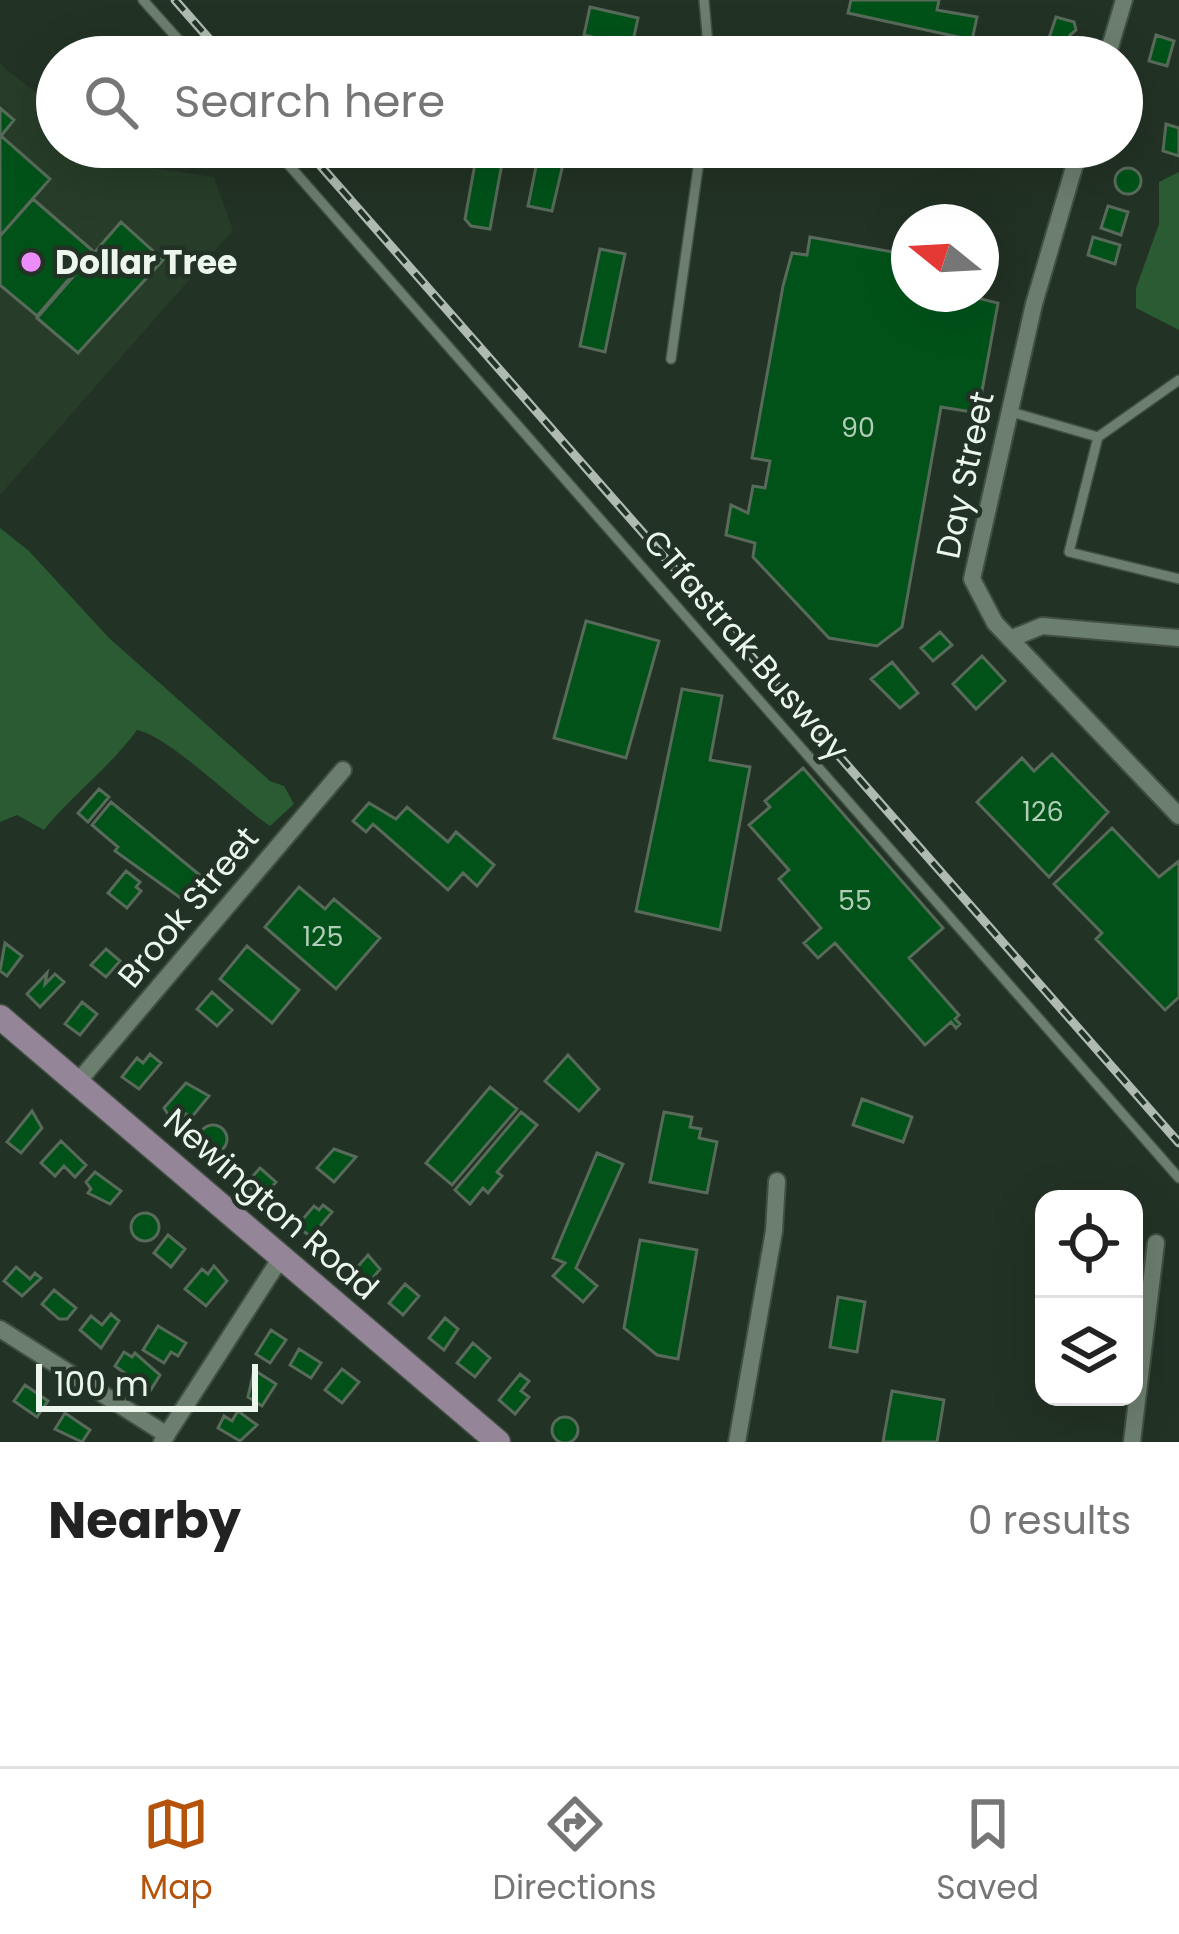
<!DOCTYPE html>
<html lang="en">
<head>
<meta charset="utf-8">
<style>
  :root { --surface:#fff; --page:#f6f6f6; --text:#222; --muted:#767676; --line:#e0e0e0; --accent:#b45309 }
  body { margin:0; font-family:Poppins,sans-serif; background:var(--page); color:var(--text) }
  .controls { position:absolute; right:36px; bottom:36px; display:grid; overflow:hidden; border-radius:24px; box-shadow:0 12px 48px #0002 }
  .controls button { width:108px; height:108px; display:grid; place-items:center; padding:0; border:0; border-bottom:3px solid var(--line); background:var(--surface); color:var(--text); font:60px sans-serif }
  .compass { position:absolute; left:891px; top:204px; width:108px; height:108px; border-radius:50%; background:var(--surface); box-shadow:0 12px 48px #0002; rotate:288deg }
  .scale { position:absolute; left:36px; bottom:30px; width:222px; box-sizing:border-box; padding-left:12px; border:6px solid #ecf6ed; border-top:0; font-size:33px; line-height:42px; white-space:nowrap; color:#ecf6ed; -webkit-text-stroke:9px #223224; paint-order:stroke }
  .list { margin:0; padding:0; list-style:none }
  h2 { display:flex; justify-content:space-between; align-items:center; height:156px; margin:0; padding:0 48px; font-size:51px }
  h2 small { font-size:39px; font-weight:400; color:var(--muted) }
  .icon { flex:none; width:66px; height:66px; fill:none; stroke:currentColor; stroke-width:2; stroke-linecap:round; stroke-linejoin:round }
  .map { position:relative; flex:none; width:1179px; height:1442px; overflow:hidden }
  .search { position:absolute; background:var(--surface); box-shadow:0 12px 48px #0002; left:36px; right:36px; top:36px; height:132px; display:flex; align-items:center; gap:30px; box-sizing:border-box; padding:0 42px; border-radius:66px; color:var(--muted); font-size:45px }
  .sheet { height:324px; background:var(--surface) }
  nav { display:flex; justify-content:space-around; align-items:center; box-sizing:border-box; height:168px; border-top:3px solid var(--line); background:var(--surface); font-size:33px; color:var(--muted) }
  nav a { display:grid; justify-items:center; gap:6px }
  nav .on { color:var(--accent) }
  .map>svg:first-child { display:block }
</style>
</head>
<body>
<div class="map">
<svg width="1179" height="1442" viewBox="0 0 1179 1442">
  <rect width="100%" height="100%" fill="#223224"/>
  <!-- built -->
  <path fill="#273d29" d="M0 64 50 104 57 114V147H93L111 162 214 177 233 230 0 495Z"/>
  <!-- green -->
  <path fill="#2a5b32" d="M1179 172V330L1136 308V288L1159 224V182Z
    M0 528 29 551 109 638 270 781 284 786 294 804 270 826C238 805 169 736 137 730 110 767 73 794 44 830L17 815 0 822Z"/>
  <!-- building -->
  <path fill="#005219" stroke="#586a59" stroke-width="3" d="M851 0H939L937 10 977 17 972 40 848 13Z
    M590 7 638 18 632 46 584 35Z
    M1056 17 1074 22 1076 30 1070 35 1066 56 1051 51 1053 43 1048 41Z
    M1156 35 1174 41 1167 66 1149 61Z
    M0 108 14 120 1 136 50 179 0 236Z
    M1166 124 1179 128V156L1163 151Z
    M478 147H505L490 229 471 226 465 219Z
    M540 147H567L552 211 528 206Z
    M1115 181a13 13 0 1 1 26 0a13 13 0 1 1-26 0Z
    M33 199 93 251 37 316 0 285V236Z
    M1108 206 1128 212 1121 235 1101 228Z
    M121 222 163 260 78 353 37 318Z
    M810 237 909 255V294H961L998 303 978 413 941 407 902 627 877 646 829 638 753 557 755 543 726 535 731 505 748 513 753 486 765 488 770 461 752 458 783 286 792 253 807 255Z
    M1093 237 1120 245 1115 264 1088 255Z
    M600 249 625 254 605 352 580 346Z
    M586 621 659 641 626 758 554 738Z
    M940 632 952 645 933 661 921 648Z
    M982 656 1005 681 976 709 953 684Z
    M892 662 918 693 900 708 871 679Z
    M682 689 722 696 710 760 750 767 720 930 636 911Z
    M1052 754 1108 812 1049 877 977 802 1022 758 1034 771Z
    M803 768 943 928 909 958 959 1015 955 1019 960 1024 956 1028 951 1022 925 1045 835 943 818 958 804 943 821 928 779 879 789 870 749 825 770 807 765 801Z
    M99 789 109 797 88 822 78 813Z
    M111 802 201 876 182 899 115 851 118 847 92 825Z
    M369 803 396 819 407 807 448 842 456 832 494 865 477 886 463 873 448 890 373 824 366 832 353 821Z
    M1112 828 1159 877 1179 861V997L1165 1010 1096 939 1102 933 1054 884Z
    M126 871 140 882 136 887 141 891 127 908 108 893Z
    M299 887 325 909 334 899 380 938 336 989 265 927Z
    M5 943 22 956 7 976 0 971Z
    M247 946 299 990 272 1023 220 979Z
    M106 949 120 961 106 977 91 965Z
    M47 973 45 984 55 974 64 982 40 1007 27 994Z
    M212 992 232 1010 217 1026 197 1009Z
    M82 1002 97 1014 80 1035 65 1024Z
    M150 1054 161 1063 139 1089 122 1077 137 1058 143 1063Z
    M568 1055 599 1089 579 1111 545 1081Z
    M186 1083 209 1096 191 1118 186 1114 174 1124 164 1108Z
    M490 1087 517 1109 452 1185 426 1163Z
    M862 1099 912 1117 903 1142 853 1125Z
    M32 1111 42 1128 21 1153 7 1142Z
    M521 1112 537 1125 497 1172 502 1176 488 1193 483 1188 470 1204 455 1190Z
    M664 1112 692 1117 690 1127 701 1129 699 1138 717 1142 707 1193 650 1182Z
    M199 1139a14 14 0 1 1 28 0a14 14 0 1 1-28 0Z
    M61 1141 86 1165 75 1177 64 1166 55 1176 41 1163Z
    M334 1149 356 1157 334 1182 317 1168Z
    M597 1153 623 1164 576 1268 597 1286 583 1302 553 1276 565 1263 553 1258Z
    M260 1168 276 1182 263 1196 245 1185Z
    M95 1172 121 1191 110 1204 88 1193 91 1189 86 1182Z
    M323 1205 332 1212 311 1237 297 1226 314 1206 319 1210Z
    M131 1227a14 14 0 1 1 28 0a14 14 0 1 1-28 0Z
    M168 1235 185 1249 171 1267 154 1253Z
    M640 1240 697 1250 678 1359 657 1355 624 1328Z
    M368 1255 380 1269 367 1285 352 1273Z
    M214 1266 227 1281 206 1306 185 1289 202 1269 208 1274Z
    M16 1267 30 1279 35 1273 41 1278 22 1296 4 1281Z
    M405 1284 419 1296 403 1315 389 1303Z
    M54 1290 76 1308 67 1319H59L42 1304Z
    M838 1297 865 1302 857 1352 830 1347Z
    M111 1314 119 1321 101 1348 80 1330 91 1316 102 1325Z
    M445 1318 458 1329 444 1350 429 1338Z
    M158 1326 186 1343 178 1356 171 1352 164 1363 143 1350Z
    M271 1330 286 1340 270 1363 256 1354Z
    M473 1343 490 1358 475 1377 457 1363Z
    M299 1349 321 1363 311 1378 290 1365Z
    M124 1352 132 1357 135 1353 160 1375 150 1391 115 1366Z
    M342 1369 359 1382 342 1403 325 1390Z
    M254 1370 276 1384 262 1406 248 1397Z
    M520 1374 529 1381 521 1391 529 1397 515 1414 499 1400Z
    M25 1385 48 1401 37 1417 14 1401Z
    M892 1391 944 1400 937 1442H883Z
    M238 1411 257 1425 240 1441 218 1428 224 1416 232 1421Z
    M65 1413 90 1430 82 1442 55 1429Z
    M552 1430a13 13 0 1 1 26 0a13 13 0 1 1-26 0Z"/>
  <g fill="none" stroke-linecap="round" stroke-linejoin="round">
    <defs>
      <path id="lane" d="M143 0 194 57
        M704 0 709 57
        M273 147 1179 1178
        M671 359 701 147
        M1008 411 1098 437 1069 552 1179 579
        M1098 437 1179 380"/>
      <path id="street" d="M1107 57 1124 0
        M1080 147 1034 304 972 579 995 623 1179 816
        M1010 639 1042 626 1179 638
        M77 1083 343 770
        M0 1329 167 1435
        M162 1442 282 1256
        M737 1442 774 1231 777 1181
        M1132 1442 1156 1243"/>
      <path id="secondary" d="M0 1017 498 1442"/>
    </defs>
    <!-- lane casing -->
    <use href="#lane" stroke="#414f43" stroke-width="12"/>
    <!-- street casing -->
    <use href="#street" stroke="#414f43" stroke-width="20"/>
    <!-- secondary casing -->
    <use href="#secondary" stroke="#414f43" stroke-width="27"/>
    <!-- lane -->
    <use href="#lane" stroke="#6c7e6d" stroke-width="9"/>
    <!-- street -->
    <use href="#street" stroke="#6c7e6d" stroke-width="16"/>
    <!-- secondary -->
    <use href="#secondary" stroke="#948598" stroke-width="24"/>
    <defs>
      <path id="rail" d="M175 0 225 57
        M304 147 1179 1143"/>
    </defs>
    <!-- rail casing -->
    <use href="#rail" stroke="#afbab0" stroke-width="9"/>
    <!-- rail -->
    <use href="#rail" stroke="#223224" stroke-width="4.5" stroke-dasharray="14" stroke-linecap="butt"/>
  </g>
  <!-- markers -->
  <circle fill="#ec8cfb" stroke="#223224" stroke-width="4.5" cx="31" cy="262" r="12"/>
  <g text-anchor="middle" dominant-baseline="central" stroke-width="9" stroke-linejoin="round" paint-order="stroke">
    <!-- number labels -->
    <g font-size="27" fill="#b1cdb8">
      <text x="858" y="427">90</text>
      <text x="1043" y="811">126</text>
      <text x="855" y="900">55</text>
      <text x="323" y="936">125</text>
    </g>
    <!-- poi labels -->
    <g font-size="33" font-weight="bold" fill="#ecf6ed" stroke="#223224" text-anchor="start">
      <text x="55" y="262">Dollar Tree</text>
    </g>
    <!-- street labels -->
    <g font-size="33" fill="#ecf6ed" stroke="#223224">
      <text transform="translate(965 475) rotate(-78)">Day Street</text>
      <text transform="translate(746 645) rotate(49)">CTfastrak Busway</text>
      <text transform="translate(188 907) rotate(-50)">Brook Street</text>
      <text transform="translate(271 1204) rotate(41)">Newington Road</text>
    </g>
  </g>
</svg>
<div class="controls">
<button><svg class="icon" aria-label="locate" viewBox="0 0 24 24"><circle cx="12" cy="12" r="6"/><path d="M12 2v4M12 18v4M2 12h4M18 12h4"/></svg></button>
<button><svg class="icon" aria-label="layers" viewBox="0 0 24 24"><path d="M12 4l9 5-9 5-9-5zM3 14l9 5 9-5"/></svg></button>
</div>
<svg class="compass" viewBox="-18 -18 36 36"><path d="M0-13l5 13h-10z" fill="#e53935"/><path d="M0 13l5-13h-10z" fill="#767676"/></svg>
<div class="scale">100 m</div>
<div class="search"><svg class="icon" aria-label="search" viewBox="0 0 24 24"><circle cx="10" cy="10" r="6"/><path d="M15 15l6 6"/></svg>Search here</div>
</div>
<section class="sheet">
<h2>Nearby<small>0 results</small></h2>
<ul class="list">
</ul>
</section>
<nav>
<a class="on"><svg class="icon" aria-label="map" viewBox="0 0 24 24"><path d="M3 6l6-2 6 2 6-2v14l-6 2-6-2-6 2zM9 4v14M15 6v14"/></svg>Map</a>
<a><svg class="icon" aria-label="directions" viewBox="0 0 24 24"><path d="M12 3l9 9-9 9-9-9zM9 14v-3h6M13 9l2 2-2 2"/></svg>Directions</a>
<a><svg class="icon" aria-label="saved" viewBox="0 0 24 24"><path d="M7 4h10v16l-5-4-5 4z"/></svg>Saved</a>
</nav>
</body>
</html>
